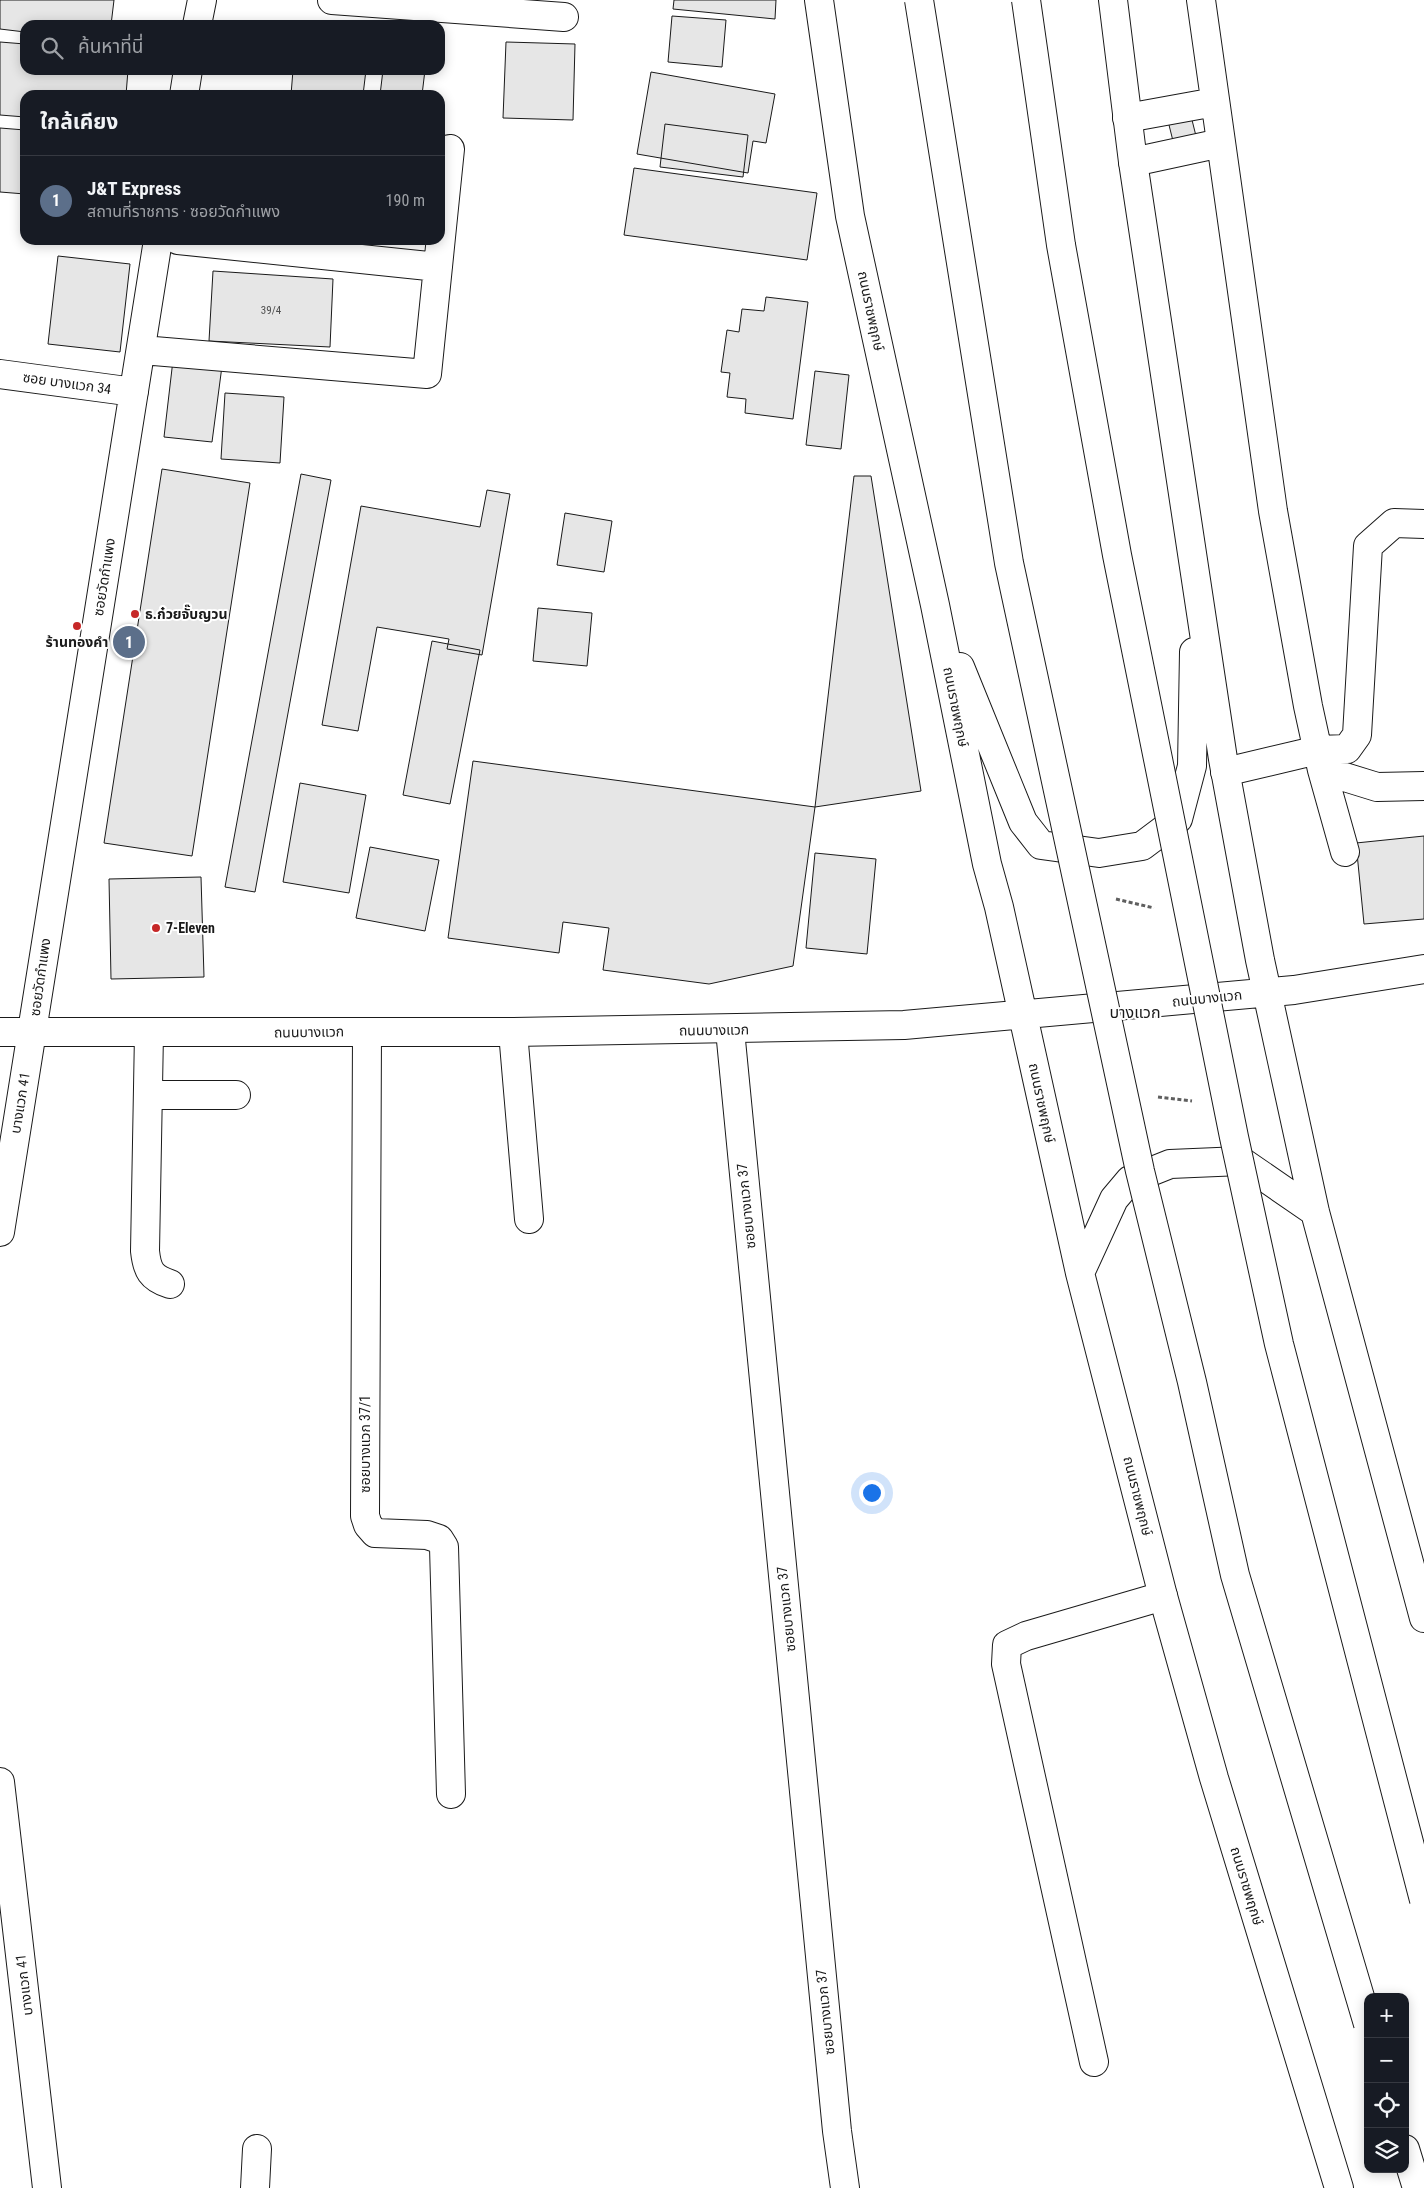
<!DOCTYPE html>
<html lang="th">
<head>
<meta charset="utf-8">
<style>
  :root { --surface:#171b24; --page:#242831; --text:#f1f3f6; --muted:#9ea1a6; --line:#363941; --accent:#1a73e8 }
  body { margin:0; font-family:"Roboto Condensed","Noto Sans Thai",sans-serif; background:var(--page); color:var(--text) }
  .controls { position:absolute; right:15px; bottom:15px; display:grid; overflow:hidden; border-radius:10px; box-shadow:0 2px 12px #0003 }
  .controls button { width:45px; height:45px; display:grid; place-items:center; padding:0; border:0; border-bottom:1px solid var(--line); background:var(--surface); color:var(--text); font:25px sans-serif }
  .you { position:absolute; left:871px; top:1492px; width:18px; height:18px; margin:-12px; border:4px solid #fff; border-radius:50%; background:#1a73e8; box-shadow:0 0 0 8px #1a73e833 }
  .badge { display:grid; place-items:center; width:32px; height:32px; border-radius:50%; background:var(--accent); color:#fff; font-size:16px; font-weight:700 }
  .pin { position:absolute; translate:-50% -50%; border:2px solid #fff; box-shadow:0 1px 5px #0006 }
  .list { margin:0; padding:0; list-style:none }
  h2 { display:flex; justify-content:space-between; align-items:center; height:65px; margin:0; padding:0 20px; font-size:21px }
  h2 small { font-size:16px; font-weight:400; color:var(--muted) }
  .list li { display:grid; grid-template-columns:32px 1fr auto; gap:15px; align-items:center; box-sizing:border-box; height:90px; padding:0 20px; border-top:1px solid var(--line) }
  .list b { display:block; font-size:19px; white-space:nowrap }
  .list p { margin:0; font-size:16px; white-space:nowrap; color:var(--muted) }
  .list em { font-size:16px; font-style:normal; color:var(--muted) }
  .icon { flex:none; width:28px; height:28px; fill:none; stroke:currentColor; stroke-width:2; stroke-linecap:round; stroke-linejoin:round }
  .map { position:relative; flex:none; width:1424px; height:2188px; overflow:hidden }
  .search { position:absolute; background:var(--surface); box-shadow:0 2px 12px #0003; left:20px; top:20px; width:425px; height:55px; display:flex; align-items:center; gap:12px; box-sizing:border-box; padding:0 18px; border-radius:15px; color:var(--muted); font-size:19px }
  .panel { position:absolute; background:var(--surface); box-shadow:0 2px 12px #0003; left:20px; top:90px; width:425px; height:155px; border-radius:15px }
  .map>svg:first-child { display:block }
</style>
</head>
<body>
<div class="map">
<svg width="1424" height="2188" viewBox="0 0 1424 2188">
  <rect width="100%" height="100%" fill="#fff"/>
  <!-- building -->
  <path fill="#e6e6e6" stroke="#1a1a1a" d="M0 0H114L111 25H25V32L0 29Z
    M674 0H776L775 19 673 9Z
    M672 16 726 20 722 67 668 62Z
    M0 42 25 44V70H128L126 95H25V117L0 115Z
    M506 42 575 44 573 120 503 118Z
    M293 70H366L363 95H291Z
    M383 70H425L422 95H380Z
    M651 72 775 94 766 143 753 141 748 173 637 154Z
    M1191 116 1197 140 1174 145 1168 121Z
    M665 124 748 135 743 177 660 167Z
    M0 128 25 130V194L0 192Z
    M634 168 817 193 807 260 624 235Z
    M58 256 130 264 120 352 48 344Z
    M213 271 333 279 330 347 209 341Z
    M766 297 808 302 793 419 745 413 746 399 727 397 730 373 721 372 727 330 739 332 742 309 764 311Z
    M173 360 222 366 212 442 164 437Z
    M815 371 849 375 841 449 806 445Z
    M225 393 284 397 280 463 221 459Z
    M162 469 250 483 192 856 104 843Z
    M301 474 331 480 255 892 225 887Z
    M854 476H871L921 791 815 807Z
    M487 490 510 494 482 655 447 649 449 639 377 627 358 731 322 725 361 506 480 527Z
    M565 513 612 521 604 572 557 565Z
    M538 608 592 613 587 666 533 661Z
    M432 641 480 650 450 804 403 795Z
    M473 761 815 807 793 966 709 984 603 970 609 928 563 922 559 953 448 938Z
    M300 783 366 795 349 893 283 882Z
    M1424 836V919L1364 924 1356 843Z
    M370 847 439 860 425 931 356 918Z
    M815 853 876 859 867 954 806 948Z
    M201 877 204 977 111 979 109 879Z"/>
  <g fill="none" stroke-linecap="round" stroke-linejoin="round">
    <defs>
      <path id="minor" d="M332 0 564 17
        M1201 0 1273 511 1308 706 1322 770 1345 852
        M197 25 202 0
        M184 95 188 70
        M1127 118 1215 102
        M1133 162 1221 143
        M178 240 438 267
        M142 350 427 374 450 149
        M0 374 134 392
        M1322 770 1377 787 1424 786
        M1225 772 1318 750 1347 749 1357 735 1368 546 1394 523 1424 524
        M730 1030 837 2131 845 2188
        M367 1032 365 1516 368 1525 375 1533 427 1535 439 1539 444 1547 451 1794
        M513 1032 529 1219
        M149 1033 145 1251C147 1270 151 1278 170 1284
        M148 1095H236
        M0 1232 158 240
        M0 1782 47 2188
        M1094 2062 1006 1664 1007 1645 1026 1636 1163 1596
        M255 2188 257 2149"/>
      <path id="major" d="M819 0 850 216 935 605 987 864 999 907 1080 1273 1163 1596 1214 1778 1339 2188
        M1113 0 1133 162 1223 759 1260 960 1315 1212 1424 1618
        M960 667 1023 822 1041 845 1099 853 1142 846 1178 819 1192 766 1194 652
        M0 1032H513L904 1025 1294 990 1424 969
        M1080 1273 1114 1199 1130 1180 1170 1164 1241 1161 1315 1212
        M1405 2149 1417 2188"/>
    </defs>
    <!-- minor casing -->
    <use href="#minor" stroke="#1a1a1a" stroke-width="30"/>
    <!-- major casing -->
    <use href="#major" stroke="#1a1a1a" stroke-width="30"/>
    <!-- path -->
    <path stroke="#5f5f5f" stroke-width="3" stroke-dasharray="4 2.5" stroke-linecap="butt" d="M1116 899 1154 908
      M1158 1097 1192 1101"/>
    <!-- minor -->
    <use href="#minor" stroke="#fff" stroke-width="28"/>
    <!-- major -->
    <use href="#major" stroke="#fff" stroke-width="28"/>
    <defs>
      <path id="major-bridge" d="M919 0 1009 563 1140 1171 1192 1382 1235 1575 1368 2024
        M1026 0 1061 245 1117 555 1234 1137 1279 1344 1424 1900"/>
    </defs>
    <!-- major-bridge casing -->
    <use href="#major-bridge" stroke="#1a1a1a" stroke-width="30" stroke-linecap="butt"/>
    <!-- major-bridge -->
    <use href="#major-bridge" stroke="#fff" stroke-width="28"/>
  </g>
  <!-- markers -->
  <g fill="#c62828" stroke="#fff" stroke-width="2">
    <circle cx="135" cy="614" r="5"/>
    <circle cx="77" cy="626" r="5"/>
    <circle cx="156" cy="928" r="5"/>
  </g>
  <g text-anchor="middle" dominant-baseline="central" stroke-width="4" stroke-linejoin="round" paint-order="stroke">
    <!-- number labels -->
    <g font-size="11" fill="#4d4d4d">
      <text x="271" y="310">39/4</text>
    </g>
    <!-- street labels -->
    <g font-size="14" fill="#1a1a1a" stroke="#fff">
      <text transform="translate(871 311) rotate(78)">ถนนราชพฤกษ์</text>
      <text transform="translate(67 383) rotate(8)">ซอย บางแวก 34</text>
      <text transform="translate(104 577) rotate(-81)">ซอยวัดกำแพง</text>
      <text transform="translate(956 707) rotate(79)">ถนนราชพฤกษ์</text>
      <text transform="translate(40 977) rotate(-82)">ซอยวัดกำแพง</text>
      <text transform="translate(1207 998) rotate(-6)">ถนนบางแวก</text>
      <text transform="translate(714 1030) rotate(-1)">ถนนบางแวก</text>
      <text transform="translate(309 1032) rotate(-1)">ถนนบางแวก</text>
      <text transform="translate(20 1103) rotate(-81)">บางแวก 41</text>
      <text transform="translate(1042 1103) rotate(78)">ถนนราชพฤกษ์</text>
      <text transform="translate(746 1206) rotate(-96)">ซอยบางแวก 37</text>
      <text transform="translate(365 1444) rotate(-90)">ซอยบางแวก 37/1</text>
      <text transform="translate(1138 1496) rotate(76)">ถนนราชพฤกษ์</text>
      <text transform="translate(786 1609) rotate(-96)">ซอยบางแวก 37</text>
      <text transform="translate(1247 1886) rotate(73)">ถนนราชพฤกษ์</text>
      <text transform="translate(24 1985) rotate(-97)">บางแวก 41</text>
      <text transform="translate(825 2012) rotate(-96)">ซอยบางแวก 37</text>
    </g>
    <!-- poi labels -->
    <g font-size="14" font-weight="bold" fill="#1a1a1a" stroke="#fff" text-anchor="start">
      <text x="145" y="614">ธ.ก๋วยจั๊บญวน</text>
      <text x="77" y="642" text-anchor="middle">ร้านทองคำ</text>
      <text x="166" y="928">7-Eleven</text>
    </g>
    <!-- quarter labels -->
    <g font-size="16" fill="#1a1a1a" stroke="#fff">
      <text x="1135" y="1012">บางแวก</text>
    </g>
  </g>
</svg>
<div class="controls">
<button>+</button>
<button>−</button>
<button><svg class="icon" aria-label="locate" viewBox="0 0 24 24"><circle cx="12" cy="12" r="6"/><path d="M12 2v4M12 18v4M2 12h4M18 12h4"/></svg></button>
<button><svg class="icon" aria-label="layers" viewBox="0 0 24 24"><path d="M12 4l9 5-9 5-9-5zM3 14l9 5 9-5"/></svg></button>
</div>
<div class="you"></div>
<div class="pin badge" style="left:129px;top:642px;background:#5c6f8a">1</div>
<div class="search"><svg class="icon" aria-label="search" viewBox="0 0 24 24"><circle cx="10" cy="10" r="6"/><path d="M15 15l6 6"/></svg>ค้นหาที่นี่</div>
<section class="panel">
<h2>ใกล้เคียง<small></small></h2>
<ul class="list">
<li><span class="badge" style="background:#5c6f8a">1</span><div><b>J&amp;T Express</b><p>สถานที่ราชการ · ซอยวัดกำแพง</p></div><em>190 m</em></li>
</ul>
</section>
</div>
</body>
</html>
